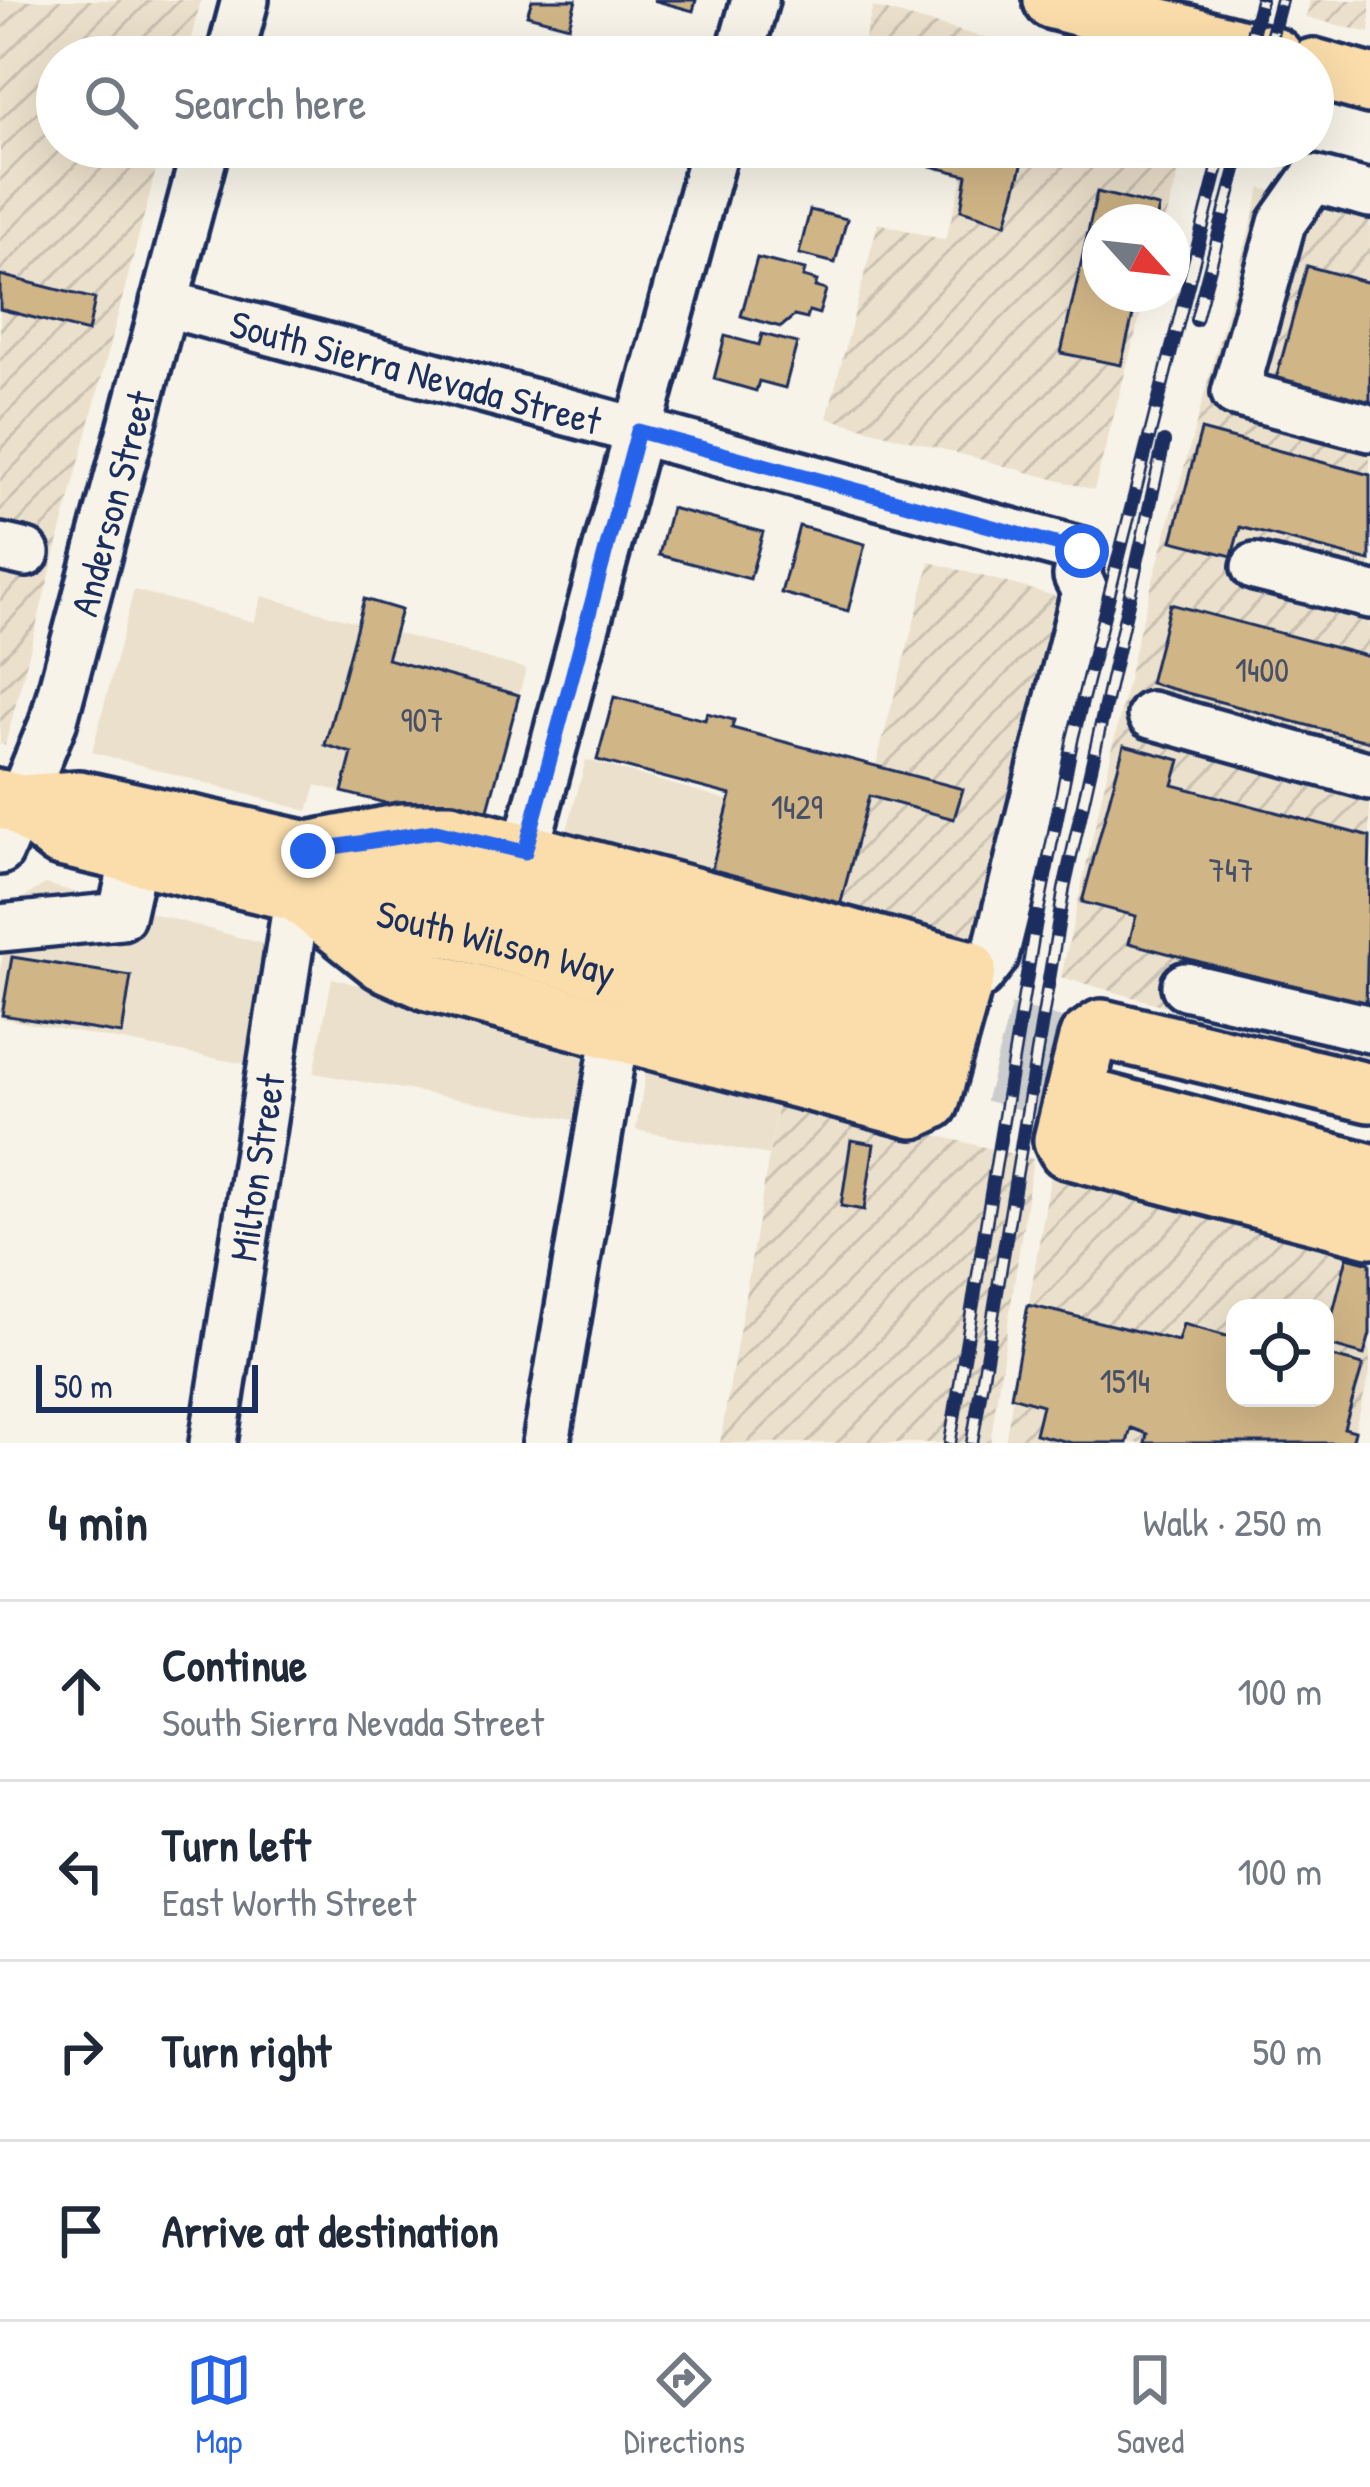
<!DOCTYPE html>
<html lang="en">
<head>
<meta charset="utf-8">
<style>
  :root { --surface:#fff; --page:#f6f6f7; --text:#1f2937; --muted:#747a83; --line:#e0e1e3; --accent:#2563eb }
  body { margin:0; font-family:"Patrick Hand",sans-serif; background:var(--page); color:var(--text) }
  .controls { position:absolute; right:36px; bottom:36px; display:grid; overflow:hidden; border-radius:24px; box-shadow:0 12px 48px #0002 }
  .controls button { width:108px; height:108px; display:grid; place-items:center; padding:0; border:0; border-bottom:3px solid var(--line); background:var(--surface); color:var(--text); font:60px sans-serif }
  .compass { position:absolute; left:1082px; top:204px; width:108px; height:108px; border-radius:50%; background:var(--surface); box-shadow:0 12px 48px #0002; rotate:117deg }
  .scale { position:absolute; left:36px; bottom:30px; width:222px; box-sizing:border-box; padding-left:12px; border:6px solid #1b2f5e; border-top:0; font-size:33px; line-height:42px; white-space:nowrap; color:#1b2f5e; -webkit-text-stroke:9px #f7f3e8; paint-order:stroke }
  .stop { position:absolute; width:36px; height:36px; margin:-27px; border:9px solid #2563eb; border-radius:50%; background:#fff }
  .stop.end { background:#2563eb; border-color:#fff; box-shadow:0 3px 12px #0008 }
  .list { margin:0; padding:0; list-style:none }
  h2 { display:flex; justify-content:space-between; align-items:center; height:156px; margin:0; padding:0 48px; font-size:51px }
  h2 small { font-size:39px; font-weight:400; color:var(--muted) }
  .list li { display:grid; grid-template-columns:78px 1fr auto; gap:36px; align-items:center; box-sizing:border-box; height:180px; padding:0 48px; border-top:3px solid var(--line) }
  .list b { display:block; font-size:45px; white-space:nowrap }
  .list p { margin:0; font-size:39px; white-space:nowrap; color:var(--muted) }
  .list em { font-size:39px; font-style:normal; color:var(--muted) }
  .icon { flex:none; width:66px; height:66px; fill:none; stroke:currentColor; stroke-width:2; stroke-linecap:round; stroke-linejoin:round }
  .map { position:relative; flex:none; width:1370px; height:1443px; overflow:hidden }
  .search { position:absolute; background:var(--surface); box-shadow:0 12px 48px #0002; left:36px; right:36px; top:36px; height:132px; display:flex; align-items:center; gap:30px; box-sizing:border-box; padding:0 42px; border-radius:66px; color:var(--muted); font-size:45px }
  .sheet { height:876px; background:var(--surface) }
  nav { display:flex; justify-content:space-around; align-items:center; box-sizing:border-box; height:168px; border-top:3px solid var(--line); background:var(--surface); font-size:33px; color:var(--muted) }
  nav a { display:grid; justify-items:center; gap:6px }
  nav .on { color:var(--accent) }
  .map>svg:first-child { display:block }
</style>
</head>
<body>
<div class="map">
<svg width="1370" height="1443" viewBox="0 0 1370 1443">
  <defs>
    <pattern id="industrial-furrows" width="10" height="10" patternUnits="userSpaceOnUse" patternTransform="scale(3)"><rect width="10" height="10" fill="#ebe0cb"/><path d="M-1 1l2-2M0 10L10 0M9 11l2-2" fill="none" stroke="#c9c0b1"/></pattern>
  </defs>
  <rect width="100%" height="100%" fill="#f7f3e8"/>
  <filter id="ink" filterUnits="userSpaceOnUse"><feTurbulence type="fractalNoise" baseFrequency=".00833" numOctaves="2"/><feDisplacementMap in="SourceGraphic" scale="24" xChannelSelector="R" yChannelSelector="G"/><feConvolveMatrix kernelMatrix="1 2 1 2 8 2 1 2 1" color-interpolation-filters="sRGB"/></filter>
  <g filter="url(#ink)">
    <!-- built -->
    <path fill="#ebe0cb" d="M134 590 254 622 262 596 526 669 483 828 316 785 308 811 92 752Z
      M746 730 876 765 834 922 562 849 586 760 728 800Z
      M45 884 282 949 261 1067 0 1018V970L12 905Z
      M332 978 594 1049 580 1121 314 1073Z
      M647 1065 779 1097 769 1155 636 1130Z"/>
    <!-- industrial -->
    <path fill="url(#industrial-furrows)" fill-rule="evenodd" d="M0 0H201L186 57H57V147H162L5 745 0 744Z
      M1310 0H1370V33L1306 17Z
      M873 7 1054 57H860Z
      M853 147H1186L1165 222H1100V294H1146L1094 490 827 418 878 223 945 240 963 177Z
      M1261 188 1370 218V1063L1061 977 1138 635Z
      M930 562 1066 599 969 959 834 922Z
      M779 1097 1033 1159 990 1443H720Z
      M1052 1167 1370 1255V1373L1351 1443H1005ZM1235 1308H1325V1398H1235Z"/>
    <!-- building -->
    <path fill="#d0b586" stroke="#1b2f5e" stroke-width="3" d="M532 0H576L569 26 527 15Z
      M653 0H696L693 11Z
      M113 45 143 53 142 57H111Z
      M856 147H1027L1006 224 961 210 967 175Z
      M1097 192 1159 207 1156 222H1100V294H1138L1121 365 1061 353Z
      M810 210 847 219 835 263 799 254Z
      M757 258 805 270 803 277 817 281 815 287 826 290 819 314 809 311 807 319 794 316 781 327 741 316Z
      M1307 266 1370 283V420L1272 394Z
      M0 275 95 299 88 332 0 309Z
      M762 334 797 343 785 388 759 381 756 391 714 379 725 336 759 345Z
      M1201 430 1370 475V561L1240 527 1232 556 1172 541Z
      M671 508 763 532 750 579 659 555Z
      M799 526 865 544 848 611 781 593Z
      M364 599 401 610 387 659 519 695 483 828 342 792 352 753 325 745Z
      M1170 604 1370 657V742L1150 683Z
      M614 697 705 720 707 713 734 720 732 728 963 789 954 819 869 796 836 921 707 887 731 795 597 760Z
      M1124 745 1180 760 1173 785 1370 837 1366 1006 1129 943 1136 916 1082 902Z
      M12 957 131 976 122 1034 2 1015Z
      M851 1140 874 1144 864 1210 841 1206Z
      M1347 1257 1370 1263V1334L1364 1355 1325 1344Z
      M1028 1305 1178 1341 1183 1324 1234 1338 1235 1332V1398H1325V1355L1363 1365 1344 1428 1355 1431 1352 1443H1145L1147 1434 1131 1428 1127 1443H1072L1035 1434 1042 1405 1011 1396Z"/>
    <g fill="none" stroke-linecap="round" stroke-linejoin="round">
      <!-- major-tunnel -->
      <path stroke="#cbcccc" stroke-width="57" stroke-dasharray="57 28" stroke-linecap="butt" d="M922 1010 1116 1062
        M911 1051 1105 1103"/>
      <defs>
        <g id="minor">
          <path d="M230 57 245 0"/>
          <path d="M739 57 755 0"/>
          <path d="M1370 194 1313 179 1282 223 1235 393 1370 428"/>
          <path id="s1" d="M164 303 1082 551 1077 576 1085 592 995 956 980 975 967 969"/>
          <path d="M0 547 26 553"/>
          <path d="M1255 567 1370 595"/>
          <path d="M1151 715 1370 776"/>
          <path id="s2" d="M0 851 53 723 206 147"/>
          <path d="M525 852 715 147"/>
          <path d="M0 928 121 916 135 854"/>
          <path d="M1185 986 1370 1029"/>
          <path id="s3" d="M213 1443 298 893"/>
          <path d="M546 1443 616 1031"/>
        </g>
        <g id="major">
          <path d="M1053 0 1274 57"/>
          <path d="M1313 68 1370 84"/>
          <path d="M0 799 19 804 79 800 308 851 922 1010"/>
          <path id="s4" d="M19 804 61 837 458 930 911 1051"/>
          <path d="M298 893 383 961 428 981 913 1109 930 1101 967 969 450 833H402L308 851"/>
          <path d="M1370 1093 1102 1029 1088 1039 1063 1140 1068 1149 1370 1228"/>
          <path d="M1105 1103 1370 1173"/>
        </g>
      </defs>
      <!-- minor casing -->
      <use href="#minor" stroke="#1b2f5e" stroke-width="54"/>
      <!-- major casing -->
      <use href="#major" stroke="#1b2f5e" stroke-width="66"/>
      <!-- minor -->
      <use href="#minor" stroke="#f7f3e8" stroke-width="45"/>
      <!-- major -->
      <use href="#major" stroke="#fbddab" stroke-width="57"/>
      <defs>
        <path id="rail" d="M1246 57 1261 0
          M1266 57 1281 0
          M1196 320 1242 147
          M950 1443 1035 927 1073 737 1223 147
          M972 1443 1064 889 1164 442"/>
      </defs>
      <!-- rail casing -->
      <use href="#rail" stroke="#1b2f5e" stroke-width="14"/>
      <!-- rail -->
      <use href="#rail" stroke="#f7f3e8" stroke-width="9" stroke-dasharray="27" stroke-linecap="butt"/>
    </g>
  </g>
  <g fill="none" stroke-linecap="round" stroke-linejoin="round" filter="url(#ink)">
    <!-- route -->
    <path stroke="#2563eb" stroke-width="15" d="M308 851 436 831 525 852 638 431 1082 551"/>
  </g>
  <g text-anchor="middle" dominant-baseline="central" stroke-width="9" stroke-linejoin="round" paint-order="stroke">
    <!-- number labels -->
    <g font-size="33" fill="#485068">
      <text x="1262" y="670">1400</text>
      <text x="422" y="720">907</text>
      <text x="797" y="807">1429</text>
      <text x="1231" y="870">747</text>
      <text x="1125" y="1381">1514</text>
    </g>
    <!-- street labels -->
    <g font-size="39" fill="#1b2f5e" stroke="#f7f3e8">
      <text stroke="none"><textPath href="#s1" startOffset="261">South Sierra Nevada Street</textPath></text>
      <text stroke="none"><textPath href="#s2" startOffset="366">Anderson Street</textPath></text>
      <text stroke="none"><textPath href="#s4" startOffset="501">South Wilson Way</textPath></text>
      <text stroke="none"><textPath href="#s3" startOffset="279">Milton Street</textPath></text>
    </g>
  </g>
</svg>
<div class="controls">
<button><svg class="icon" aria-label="locate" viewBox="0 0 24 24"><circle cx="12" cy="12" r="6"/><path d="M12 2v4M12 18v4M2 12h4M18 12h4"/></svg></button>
</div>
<svg class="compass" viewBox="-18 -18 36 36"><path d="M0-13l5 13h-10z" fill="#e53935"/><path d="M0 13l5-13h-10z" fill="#747a83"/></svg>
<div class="scale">50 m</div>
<div class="stop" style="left:1082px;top:551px"></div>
<div class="stop end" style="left:308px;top:851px"></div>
<div class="search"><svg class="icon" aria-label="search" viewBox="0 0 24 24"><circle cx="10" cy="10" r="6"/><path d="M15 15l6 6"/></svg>Search here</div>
</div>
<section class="sheet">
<h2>4 min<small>Walk · 250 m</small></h2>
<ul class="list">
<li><svg class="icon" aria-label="ahead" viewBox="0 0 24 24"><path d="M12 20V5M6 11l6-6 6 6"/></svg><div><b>Continue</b><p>South Sierra Nevada Street</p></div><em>100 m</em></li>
<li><svg class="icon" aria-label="left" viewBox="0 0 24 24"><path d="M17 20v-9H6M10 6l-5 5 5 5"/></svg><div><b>Turn left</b><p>East Worth Street</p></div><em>100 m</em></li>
<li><svg class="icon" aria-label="right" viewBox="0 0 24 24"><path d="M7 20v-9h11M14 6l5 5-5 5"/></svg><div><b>Turn right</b></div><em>50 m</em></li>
<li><svg class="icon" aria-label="arrive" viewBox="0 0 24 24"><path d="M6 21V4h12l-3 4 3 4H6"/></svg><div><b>Arrive at destination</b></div></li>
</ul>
</section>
<nav>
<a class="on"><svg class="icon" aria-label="map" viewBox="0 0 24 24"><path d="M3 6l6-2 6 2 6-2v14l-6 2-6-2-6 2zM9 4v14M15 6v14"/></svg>Map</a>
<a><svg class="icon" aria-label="directions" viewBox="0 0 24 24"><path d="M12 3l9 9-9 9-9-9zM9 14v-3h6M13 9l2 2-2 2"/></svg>Directions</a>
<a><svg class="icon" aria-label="saved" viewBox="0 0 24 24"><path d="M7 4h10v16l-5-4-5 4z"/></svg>Saved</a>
</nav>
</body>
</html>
